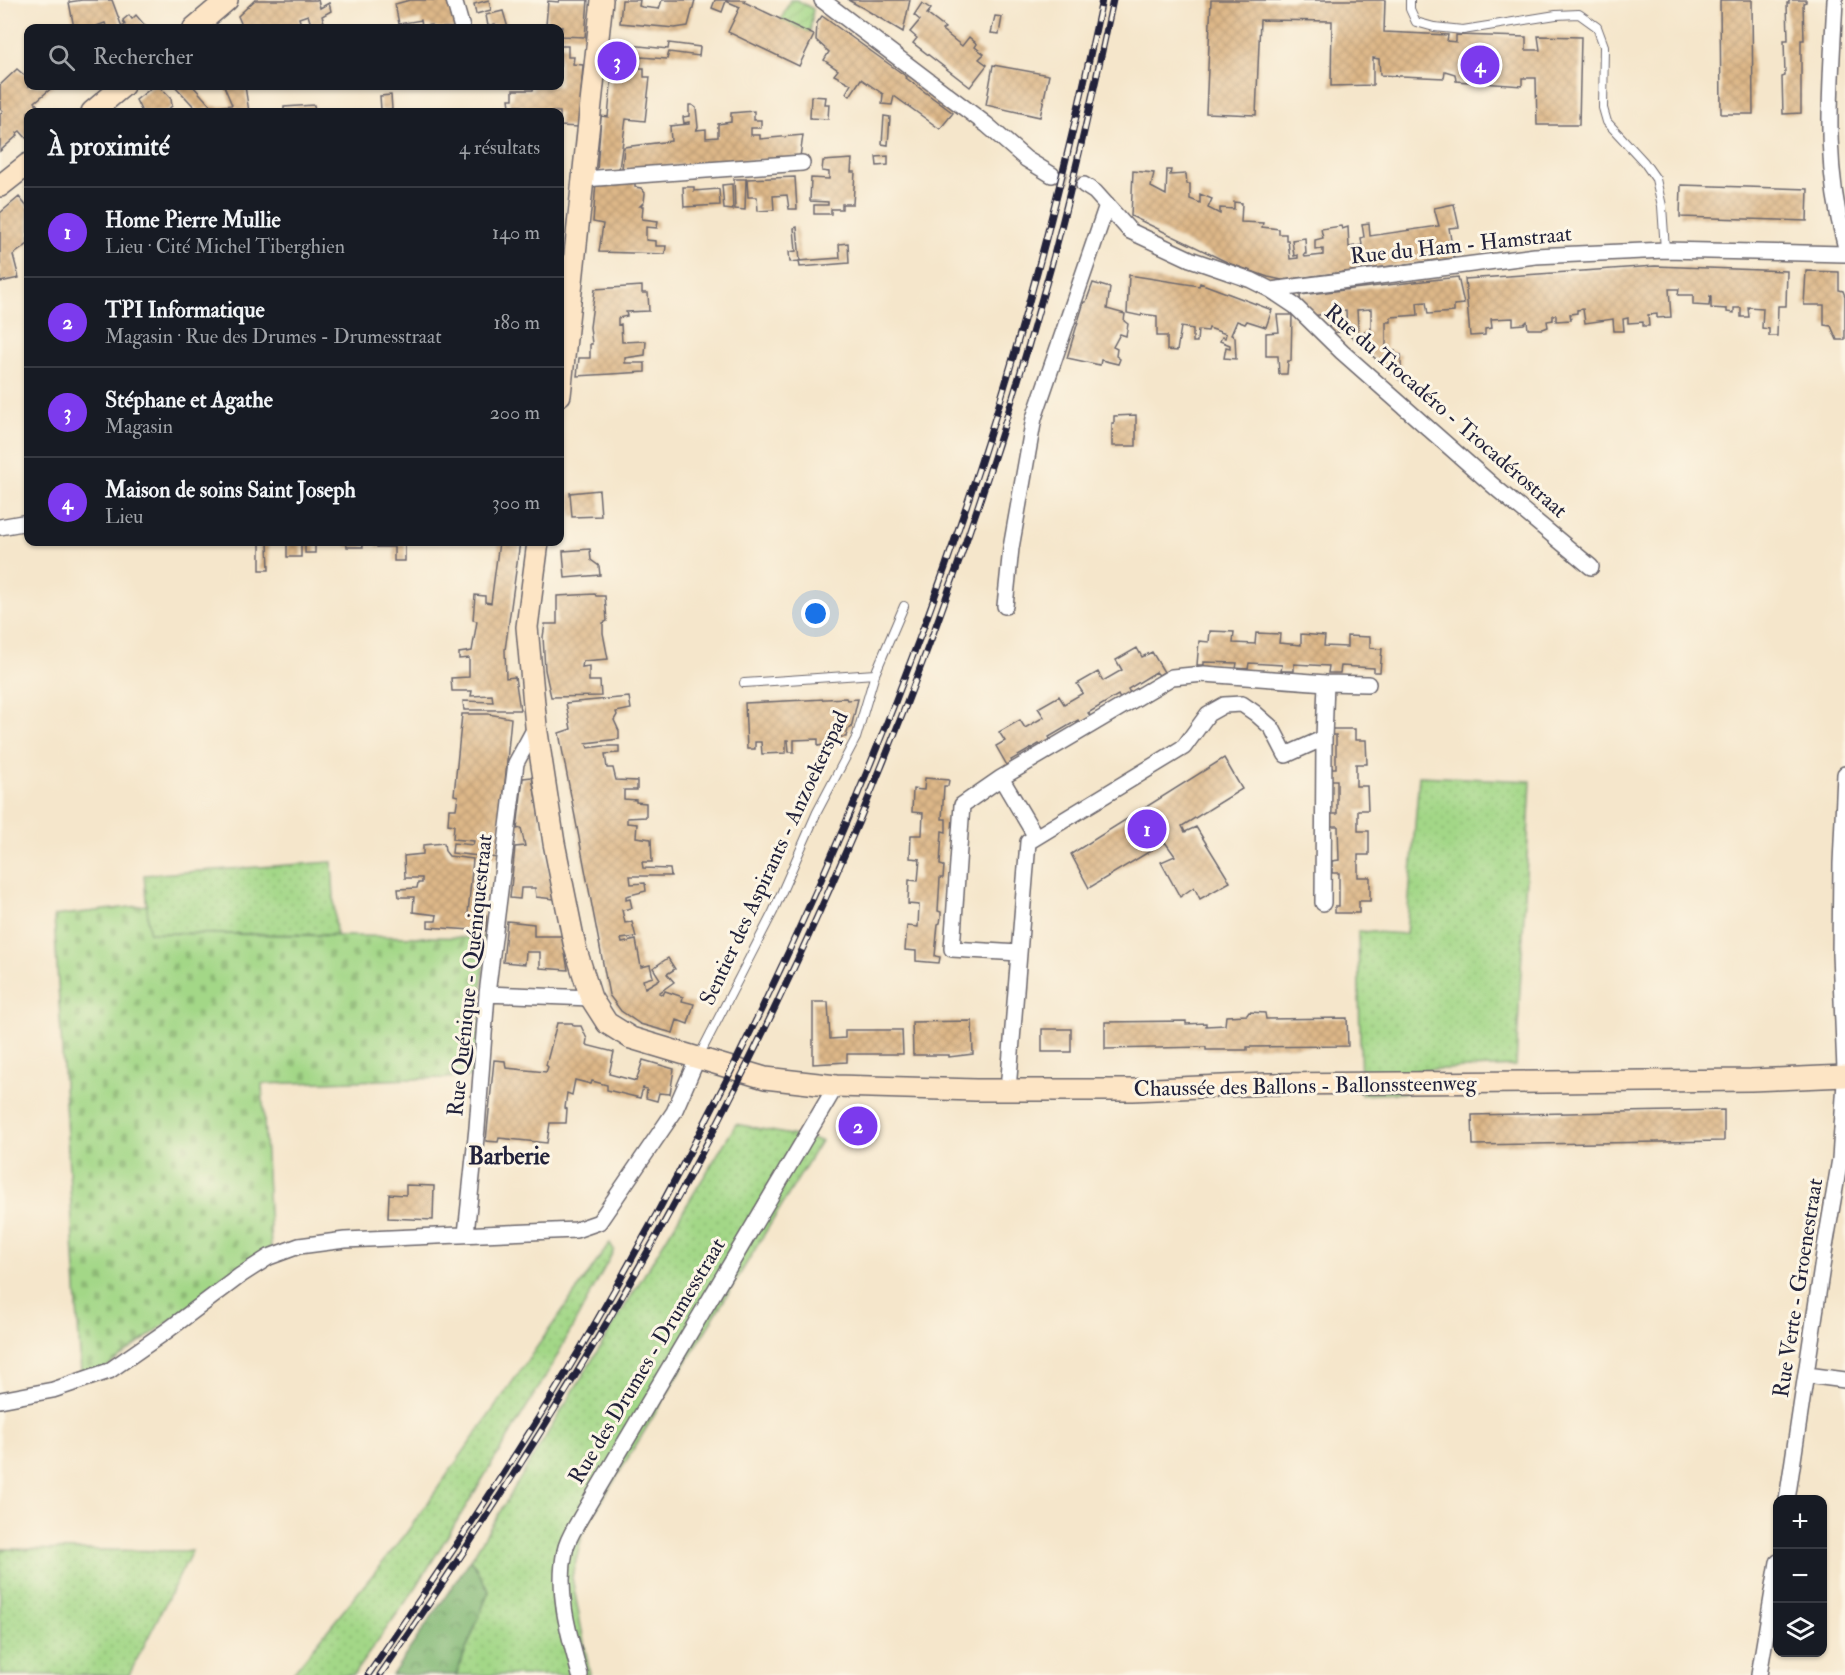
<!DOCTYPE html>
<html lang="fr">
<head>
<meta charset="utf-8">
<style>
  :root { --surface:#171b24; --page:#20242c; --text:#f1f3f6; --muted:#9ea1a6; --line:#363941; --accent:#7c3aed }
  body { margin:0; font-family:"IM FELL Double Pica",serif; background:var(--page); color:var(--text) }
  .controls { position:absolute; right:18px; bottom:18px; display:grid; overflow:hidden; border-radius:12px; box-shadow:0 2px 4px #0004 }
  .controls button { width:54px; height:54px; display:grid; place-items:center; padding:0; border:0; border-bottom:2px solid var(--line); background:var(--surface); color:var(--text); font:30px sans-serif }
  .you { position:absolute; left:816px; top:614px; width:21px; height:21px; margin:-15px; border:4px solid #fff; border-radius:50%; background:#1a73e8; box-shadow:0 0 0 9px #1a73e833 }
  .badge { display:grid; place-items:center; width:39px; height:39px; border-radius:50%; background:var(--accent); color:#fff; font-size:20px; font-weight:700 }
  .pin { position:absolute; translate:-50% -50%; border:3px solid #fff; box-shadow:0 2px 6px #0006 }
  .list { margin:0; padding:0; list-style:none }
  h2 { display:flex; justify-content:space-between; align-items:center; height:78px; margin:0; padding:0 24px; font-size:26px }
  h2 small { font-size:20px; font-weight:400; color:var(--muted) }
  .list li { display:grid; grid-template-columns:39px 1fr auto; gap:18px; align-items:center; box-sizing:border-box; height:90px; padding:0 24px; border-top:2px solid var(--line) }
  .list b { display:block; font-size:22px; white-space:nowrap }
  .list p { margin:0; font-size:20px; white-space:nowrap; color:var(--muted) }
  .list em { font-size:20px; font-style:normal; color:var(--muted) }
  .icon { flex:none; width:33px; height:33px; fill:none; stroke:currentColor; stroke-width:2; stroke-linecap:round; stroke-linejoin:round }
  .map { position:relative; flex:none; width:1845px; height:1675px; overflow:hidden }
  .search { position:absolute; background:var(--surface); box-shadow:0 2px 4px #0004; left:24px; top:24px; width:540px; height:66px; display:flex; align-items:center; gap:15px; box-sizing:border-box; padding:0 21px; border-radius:12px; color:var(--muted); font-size:22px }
  .panel { position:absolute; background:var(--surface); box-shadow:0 2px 4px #0004; left:24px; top:108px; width:540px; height:438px; border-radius:12px }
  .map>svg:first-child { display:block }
</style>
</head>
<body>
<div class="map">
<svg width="1845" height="1675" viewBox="0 0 1845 1675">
  <defs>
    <pattern id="grass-dots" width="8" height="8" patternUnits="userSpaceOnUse" patternTransform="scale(1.5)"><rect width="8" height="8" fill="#a3d787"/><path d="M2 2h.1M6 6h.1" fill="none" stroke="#8cb875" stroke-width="1.8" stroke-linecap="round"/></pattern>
    <pattern id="forest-crowns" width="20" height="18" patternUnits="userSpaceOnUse" patternTransform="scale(1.5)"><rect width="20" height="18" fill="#82b874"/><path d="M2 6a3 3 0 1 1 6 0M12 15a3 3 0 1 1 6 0" fill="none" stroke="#6a9560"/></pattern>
    <pattern id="cemetery-stones" width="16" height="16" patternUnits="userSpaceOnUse" patternTransform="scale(1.5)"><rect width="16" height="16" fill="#a3d787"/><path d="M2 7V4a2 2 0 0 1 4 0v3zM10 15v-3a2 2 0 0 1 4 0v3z" fill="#8cb875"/></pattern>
    <pattern id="garden-furrows" width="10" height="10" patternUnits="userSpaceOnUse" patternTransform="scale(1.5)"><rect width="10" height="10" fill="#a3d787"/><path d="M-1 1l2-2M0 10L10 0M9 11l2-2" fill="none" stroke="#8cb875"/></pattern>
    <pattern id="building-cross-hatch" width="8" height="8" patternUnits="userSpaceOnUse" patternTransform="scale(1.5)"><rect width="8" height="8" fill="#ddb788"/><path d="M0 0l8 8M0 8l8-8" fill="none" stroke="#bd9d76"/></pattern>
  </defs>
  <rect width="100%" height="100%" fill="#fcf5e5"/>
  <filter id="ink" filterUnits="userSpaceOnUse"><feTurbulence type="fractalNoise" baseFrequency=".0167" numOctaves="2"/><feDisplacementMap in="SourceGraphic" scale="12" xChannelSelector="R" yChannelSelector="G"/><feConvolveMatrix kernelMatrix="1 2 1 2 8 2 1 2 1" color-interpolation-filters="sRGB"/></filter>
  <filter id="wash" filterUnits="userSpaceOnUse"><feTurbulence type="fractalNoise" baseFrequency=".008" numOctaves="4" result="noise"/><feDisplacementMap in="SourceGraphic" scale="24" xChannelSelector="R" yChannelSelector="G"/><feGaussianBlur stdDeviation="1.35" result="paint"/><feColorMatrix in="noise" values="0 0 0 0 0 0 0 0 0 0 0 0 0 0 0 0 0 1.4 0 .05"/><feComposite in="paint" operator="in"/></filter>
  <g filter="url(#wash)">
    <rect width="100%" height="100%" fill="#f5e6cb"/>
    <!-- grass -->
    <path fill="url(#grass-dots)" stroke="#627c61" stroke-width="1.5" d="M1419 776 1531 781 1516 1066 1417 1070V1092L1361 1095 1358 931 1406 934Z
      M332 862 336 935 149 933 144 875Z
      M736 1124 821 1141 583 1532 572 1577 590 1675H456L489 1591 471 1559Z
      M610 1243 614 1250 550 1369 417 1586 353 1675H291L405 1535Z
      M0 1549 192 1551 129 1675H0Z"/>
    <!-- forest -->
    <path fill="url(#forest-crowns)" stroke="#526d58" stroke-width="1.5" d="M471 1559 489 1591 456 1675H392Z"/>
    <!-- cemetery -->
    <path fill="url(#cemetery-stones)" stroke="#627c61" stroke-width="1.5" d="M147 905 149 933 486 938 474 1077 262 1084 271 1247 101 1371 81 1374 54 916Z"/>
    <!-- garden -->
    <path fill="url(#garden-furrows)" stroke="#627c61" stroke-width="1.5" d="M790 0H797L813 9 810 33 781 20Z"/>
    <g id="blocks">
      <!-- building -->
      <path fill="url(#building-cross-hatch)" d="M82 0H112L122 27 125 25 123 20 129 15 132 19 136 15 147 28H107L105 23 97 26 98 28H74L69 2Z
        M255 0H318L320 8 329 3 331 11 322 16 326 28H312L308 15 299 18 302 28H243L238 16Z
        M410 0H451L457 28H431V25L422 26 421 20 399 24 395 4Z
        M489 0 491 10 476 14 474 4Z
        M559 0H588L585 37 561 36 562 27 546 25 548 1 559 2Z
        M622 0H640L639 6 642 7 659 9 662 0H695L688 26 675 28 620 23Z
        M715 0H745L744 2 814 35 799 66 728 32 740 7 726 1 722 12 712 8Z
        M848 0H910L903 32 863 8Z
        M1211 0H1385L1384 32 1448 35 1447 41 1456 42V35L1526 37V50H1540L1538 36 1581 37 1579 125H1537L1536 78H1522V86L1456 81 1455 74 1445 71 1444 78 1380 75 1379 59 1373 58V85L1331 86 1332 21 1260 20 1256 115 1206 113Z
        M1720 0H1752L1753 114H1721Z
        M1789 0H1806V2L1803 3 1804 40H1801V113L1783 114 1782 77 1785 76 1784 40H1788L1787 3H1789Z
        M922 3 931 9 927 14 945 28 942 30 962 46 969 37 977 44 975 47 984 54 979 59 987 65 970 87 913 43 917 38 910 32 920 20 914 15Z
        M503 11 508 28H496L495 24 488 26 486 15Z
        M822 16 907 77 906 78 953 113 940 129 894 96 892 105 882 104 883 94 861 79 850 96 846 93 851 84 834 75 838 70 824 60 829 52 816 40 817 23Z
        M995 16 1002 17 999 34 991 33Z
        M610 43 668 49 669 43 700 47 699 56 669 52 667 59 641 57 639 68H644V77H650L645 121 626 119 619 169 597 170 601 116 608 117 612 74H607Z
        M560 46H568V57H574L573 64 583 65 579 127 560 126V112H521V106H510L509 99H513V90H533L534 86H560Z
        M993 65 1049 75 1040 117 986 105Z
        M17 69 24 75 28 71V86H54L35 102 42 112H28V137L27 139 20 131 17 133 18 135 0 151V114L3 111 0 108V85Z
        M154 86H159L171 99 172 106 165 112H142L136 100Z
        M175 86H193L210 105 218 107 232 105 224 86H245L249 112H207L209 107 199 112Z
        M391 95 392 109 381 110 380 96Z
        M811 96 826 97 825 104H829L828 119 810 118Z
        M314 105 315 112H284V107Z
        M689 105H692L696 108 698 127 696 130 706 129V138L718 137V124L731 122V113L754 111V120H761V128H751V135H760V139L803 135 800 157 622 169 624 147 671 141 670 126 689 124V122L684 123 683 117 689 116Z
        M884 116 890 117 888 145 882 144Z
        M888 156V165L877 166 876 157Z
        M852 159 851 172H855L853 204H842V209H831V214H814V205H828V202L810 201 811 178 829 179V172L822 171 823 161Z
        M1167 170H1171L1170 175 1186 174 1187 184H1190V199L1200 203V194L1212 199 1208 208 1220 214V208L1234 209V202L1242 203 1241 222 1263 223 1262 227 1279 229V234H1286V240H1288L1290 259 1298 258V255L1294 256 1292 240 1305 238 1306 254H1304L1305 257 1323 255V249L1315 250V240L1323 238 1321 229 1341 226 1342 229 1348 227 1349 247 1362 245 1361 238 1364 237 1362 224 1369 223 1370 236 1439 226 1434 208 1454 204 1459 227 1449 228 1454 258 1282 280 1268 277 1231 264 1131 216 1133 171 1154 173 1151 187 1166 195Z
        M795 177 797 209H789L787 195 773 196 774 210 758 211 757 197H748L747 179Z
        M734 179H746L745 210 735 209Z
        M596 181H635V187L641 188 645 193 644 202 640 206H643L642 219 658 221 657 228 646 227V240L656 241V246H666L665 254 599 252 603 224 593 222Z
        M732 184 733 210 724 209 722 185Z
        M1681 185 1808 189 1807 221 1680 217Z
        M683 187H694V191L719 189 720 205 684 207Z
        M19 197 28 208V244L13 255 19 278 0 282V213Z
        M797 227 800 261 790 262 789 252 796 251 794 228Z
        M848 243 849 263 800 267 799 261 840 258 839 244Z
        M1655 266 1787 271 1786 306H1778L1777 336H1769V329L1762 328 1763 308 1748 307 1749 317H1741V308H1734V313L1727 312V309L1711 308V297L1710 296 1709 306 1693 305V295H1678L1679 289H1669L1671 317 1657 318V314L1648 315 1649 326H1643V322L1628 323V318L1623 319 1624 331H1614L1613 319 1585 323 1583 309 1577 310V313L1570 314 1571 320 1556 321V315H1553V320L1547 321 1548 327 1543 329H1528L1527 321 1524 324 1513 325V318L1491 319 1492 328 1485 329V335L1470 336 1465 279Z
        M1806 271 1839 272V290L1843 291 1845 296V340H1837L1831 326 1824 325V305H1804Z
        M1129 275 1199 286 1200 283 1272 310 1266 327 1247 321 1245 324 1237 321 1231 335 1235 337 1236 359 1224 358 1226 347 1230 348V345L1220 341 1222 337 1225 338 1226 334 1209 328 1208 331 1198 330 1197 342H1193V329L1181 327 1177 351 1167 350V336H1157V316L1142 314 1141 316 1127 313Z
        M1458 277 1464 304 1454 305V312L1428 314 1426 302 1417 303 1418 315 1391 317V322H1386V350L1395 351V354L1401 355V381L1360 345 1361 332H1371V309L1357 310 1359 342 1347 333 1346 311 1337 312 1339 332 1329 333 1321 327 1334 326 1332 313 1312 316 1301 307 1300 295Z
        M1093 283 1110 288 1107 309 1125 314 1124 321 1128 324 1126 336 1120 334 1113 347 1117 349 1116 356 1120 359 1118 364 1101 360 1100 365 1067 358 1084 302H1086Z
        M642 286V293H648L649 311 626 312 627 316 618 318V325L621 324 622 342 646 341 645 355 625 358V363H645V372L577 376 579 358H590V344H592L590 327 595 289Z
        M1277 315H1292L1291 361H1288L1287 374H1279L1278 356H1266V333L1279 332Z
        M1136 415V446H1112V423H1114V416Z
        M599 490 601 516 572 517 570 493Z
        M260 542H268L269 570H260Z
        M287 542H315V553H305V544H301V557H287Z
        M346 542H363V547H347Z
        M377 542H405V561H394V547H377Z
        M499 542H520L505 650 506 678 515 677 520 710H464L463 701 493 702 492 695 471 696 472 691H452L451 678 469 677V658L459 659V653L472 651 477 621 473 620 475 595 485 596V602L491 603Z
        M590 549 591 560 599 566 600 575 565 578 563 551Z
        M595 594 596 596H605L607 621 603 623V633L608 659 583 661 582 667 589 666V681H600L601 696 551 697 545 670 543 637 545 624H557V596Z
        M1210 631 1234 632 1233 643 1255 644 1256 633 1280 634 1279 643 1301 645V634L1325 636 1324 646 1347 647V636L1370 637V648L1382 649 1380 672H1374V668L1341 666 1340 673H1328L1329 666 1294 664V671H1281L1282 665 1249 663 1248 669H1236L1237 663 1204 662V665H1197L1199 641 1209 642Z
        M1137 648 1142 657 1152 652 1164 672 1159 675 1156 672 1128 689 1130 693 1120 699 1118 695 1088 713 1091 717 1080 723 1078 720 1049 737 1051 740 1041 746 1039 744 1011 760 1013 764 1008 767 996 746 1005 741 999 732 1020 720 1025 728 1044 717 1038 708 1059 696 1064 704 1083 693 1077 684 1098 672 1103 681 1122 670 1116 660Z
        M629 697 631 709 616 712 617 715 614 720 619 731V739L586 743 588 748 603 746H619V753L605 754 607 768H613L616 780 637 781V790H624V799L636 800V802L646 803V817L627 818V823L637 824 636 837 651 839 652 862H642L643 868 670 869 671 876H630L631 884 645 883 646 891 626 896V900L630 899 632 908 622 910 625 923 632 922 636 937 621 939 622 943 636 940 641 967 650 965 653 977 643 980 645 988 660 979 653 968 668 958 675 969 667 974 674 982 659 993 663 995 665 991 683 997 682 1001 694 1004 688 1024 677 1020 673 1033 640 1024 621 1011 609 995 559 733 571 729 566 703Z
        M846 698 847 700 858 699 851 728 848 729 846 737H833L832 743 818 746V739L794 740V752H789L788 740H786V753L762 754 761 742H755V749H747L745 703Z
        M462 714H488L511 718 498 858 452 853 453 843 473 845 474 841 453 839 454 825 448 824 449 809H456L458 796 454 795Z
        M1332 729H1355V740H1366L1367 764H1356V786H1367L1368 810H1358V831H1369V855H1358V877H1370V901H1359V913H1335V906H1339V873H1332V861L1339 860 1338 826H1331V814H1337V780H1331V768H1336V735H1332Z
        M1224 758 1242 789 1182 826 1185 832 1196 827 1230 882 1200 899 1194 887 1180 897 1161 862 1175 856 1165 842 1089 888 1071 854Z
        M532 777 554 899 536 897 535 888H521L520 899 510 898 515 847 525 846 521 828 517 829 523 778Z
        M925 778 949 780 948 786H944L942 819H946V832L942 831 940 865 944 866 943 878H940L938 911 941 912V917L940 923 938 924 935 956 940 957 939 963 916 961V951L905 950 907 926 918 927 919 905 908 904 909 880 918 881 920 859 910 858 911 835H922L923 813 912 812 913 789 924 790Z
        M444 843 445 851 449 856 473 859 468 914 486 916V931L428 927V921H436L437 915 413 912 414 897H399L398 889 417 888 418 883H422V878H405L404 856 423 854V845Z
        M507 921 534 924V936H562L568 970 540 968V952H526L525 964 503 962Z
        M813 1002H828L830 1039 845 1038V1030H902L903 1054H847V1062L813 1064Z
        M1249 1012 1265 1013 1266 1019 1347 1018 1348 1046 1247 1047V1050H1206V1047L1105 1049V1022L1186 1021V1024L1206 1023V1026L1225 1025 1226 1016 1247 1015Z
        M972 1021 973 1054 949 1057V1055H913L912 1022Z
        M557 1023H572L574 1026H581L587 1039 586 1045 614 1052 609 1074 636 1081 643 1060 674 1069 670 1094 659 1093 657 1101 646 1098 647 1089 643 1088 640 1098 607 1090V1085L592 1081 591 1084 575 1080 572 1095 567 1093 565 1108 567 1109 566 1123H550L547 1143 499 1138 498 1142 486 1141 494 1060 505 1061 506 1068 546 1072 548 1067 546 1065Z
        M1042 1029H1071V1052H1042Z
        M1724 1110V1141L1473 1145 1472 1115Z
        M406 1185 434 1186 433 1220 388 1218 389 1194 406 1195Z"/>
    </g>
  </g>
  <g filter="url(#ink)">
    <use href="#blocks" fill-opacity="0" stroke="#6c676d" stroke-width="1.5"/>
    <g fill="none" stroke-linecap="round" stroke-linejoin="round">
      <!-- street-tunnel -->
      <path stroke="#cbbfae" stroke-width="15" stroke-dasharray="15 8" stroke-linecap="butt" d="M1052 175 1084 185"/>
      <defs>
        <path id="lane" d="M1410 0V9L1416 22 1434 27 1463 30 1556 15 1579 14 1597 27 1604 46 1603 108 1607 122 1644 162 1656 179 1662 206 1665 250
          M744 683 875 674
          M699 1056 773 912 817 812 856 738 875 674 904 606"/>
        <path id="street" d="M454 0 462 28
          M822 0 987 125 1026 159 1052 175
          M1835 0C1831 86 1822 160 1845 244
          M584 179 802 163
          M1084 185 1095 192 1130 231 1190 259 1251 280 1271 290 1295 306 1342 352 1497 489 1591 567
          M1271 290 1535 256 1665 250 1845 254
          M0 527 28 522
          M1005 606 1011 548 1034 418 1107 205
          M1326 683 1368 684
          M1845 774 1841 864 1840 954 1845 1069
          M1001 778 1036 837
          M1323 903 1324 738
          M487 994 591 998
          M1008 1090 1028 842 1184 747 1208 714 1224 705 1242 704 1255 713 1272 728 1286 755 1324 738 1326 683 1204 674 1172 677 1001 778 962 805 952 949 1019 953
          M466 1234 477 1128 487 994 516 763 536 726
          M1807 1375 1845 1380
          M0 1400 53 1390 109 1371 168 1330 241 1275 269 1257 299 1246 345 1240 576 1230 599 1222 674 1112 698 1057
          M1787 1500 1825 1247 1840 1159 1845 1082
          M580 1675C569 1635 556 1593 565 1551 567 1539 575 1528 581 1517L836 1086
          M1759 1675 1778 1562"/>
        <path id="secondary" d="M194 28 227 0
          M92 112 123 86
          M0 186 28 164
          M560 395 602 0
          M538 542 527 627 536 726 554 843 575 947 591 998 607 1023 631 1038 765 1078 836 1086 976 1090H1133L1267 1084 1547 1082 1751 1080 1845 1076"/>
      </defs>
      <!-- lane casing -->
      <use href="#lane" stroke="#6c676d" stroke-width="10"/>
      <!-- street casing -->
      <use href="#street" stroke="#6c676d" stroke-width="18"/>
      <!-- secondary casing -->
      <use href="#secondary" stroke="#6c676d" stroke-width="24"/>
      <!-- lane -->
      <use href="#lane" stroke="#fff" stroke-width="8"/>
      <!-- street -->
      <use href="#street" stroke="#fff" stroke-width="15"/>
      <!-- secondary -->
      <use href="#secondary" stroke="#fde5c5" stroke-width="21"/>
      <defs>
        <path id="rail" d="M368 1675C452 1553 535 1430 608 1301 767 1023 898 727 994 421 1037 283 1072 142 1102 0
          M380 1675C514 1482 638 1283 743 1073 871 817 974 546 1050 270 1074 181 1094 90 1113 0"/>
      </defs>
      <!-- rail casing -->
      <use href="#rail" stroke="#22223b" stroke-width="7"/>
      <!-- rail -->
      <use href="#rail" stroke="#fcf5e5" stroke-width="4.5" stroke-dasharray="14" stroke-linecap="butt"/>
    </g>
  </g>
  <g text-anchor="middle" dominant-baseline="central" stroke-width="6" stroke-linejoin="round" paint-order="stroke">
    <!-- street labels -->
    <g font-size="22" fill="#22223b" stroke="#fcf5e5">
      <text transform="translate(1461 245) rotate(-6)">Rue du Ham - Hamstraat</text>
      <text transform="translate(1446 411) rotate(41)">Rue du Trocadéro - Trocadérostraat</text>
      <text transform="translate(774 858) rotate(-65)">Sentier des Aspirants - Anzoekerspad</text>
      <text transform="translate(470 975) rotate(-84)">Rue Quénique - Quéniquestraat</text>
      <text transform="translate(1305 1086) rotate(-1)">Chaussée des Ballons - Ballonssteenweg</text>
      <text transform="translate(1798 1288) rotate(-81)">Rue Verte - Groenestraat</text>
      <text transform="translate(647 1361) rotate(-59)">Rue des Drumes - Drumesstraat</text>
    </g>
    <!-- neighbourhood labels -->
    <g font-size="24" font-weight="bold" fill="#22223b" stroke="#fcf5e5">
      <text x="509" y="1156">Barberie</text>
    </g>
  </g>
</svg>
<div class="controls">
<button>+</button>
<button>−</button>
<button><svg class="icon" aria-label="layers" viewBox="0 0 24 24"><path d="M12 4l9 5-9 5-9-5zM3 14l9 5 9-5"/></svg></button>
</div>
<div class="you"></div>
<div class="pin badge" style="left:1147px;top:829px">1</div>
<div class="pin badge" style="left:858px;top:1126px">2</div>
<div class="pin badge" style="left:617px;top:61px">3</div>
<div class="pin badge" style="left:1480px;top:65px">4</div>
<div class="search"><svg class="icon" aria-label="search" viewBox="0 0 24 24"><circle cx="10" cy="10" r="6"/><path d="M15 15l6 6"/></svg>Rechercher</div>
<section class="panel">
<h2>À proximité<small>4 résultats</small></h2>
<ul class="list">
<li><span class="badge">1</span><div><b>Home Pierre Mullie</b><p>Lieu · Cité Michel Tiberghien</p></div><em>140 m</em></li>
<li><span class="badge">2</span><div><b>TPI Informatique</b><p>Magasin · Rue des Drumes - Drumesstraat</p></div><em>180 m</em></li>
<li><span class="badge">3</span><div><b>Stéphane et Agathe</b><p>Magasin</p></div><em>200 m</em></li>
<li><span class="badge">4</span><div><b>Maison de soins Saint Joseph</b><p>Lieu</p></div><em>300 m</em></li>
</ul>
</section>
</div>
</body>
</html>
